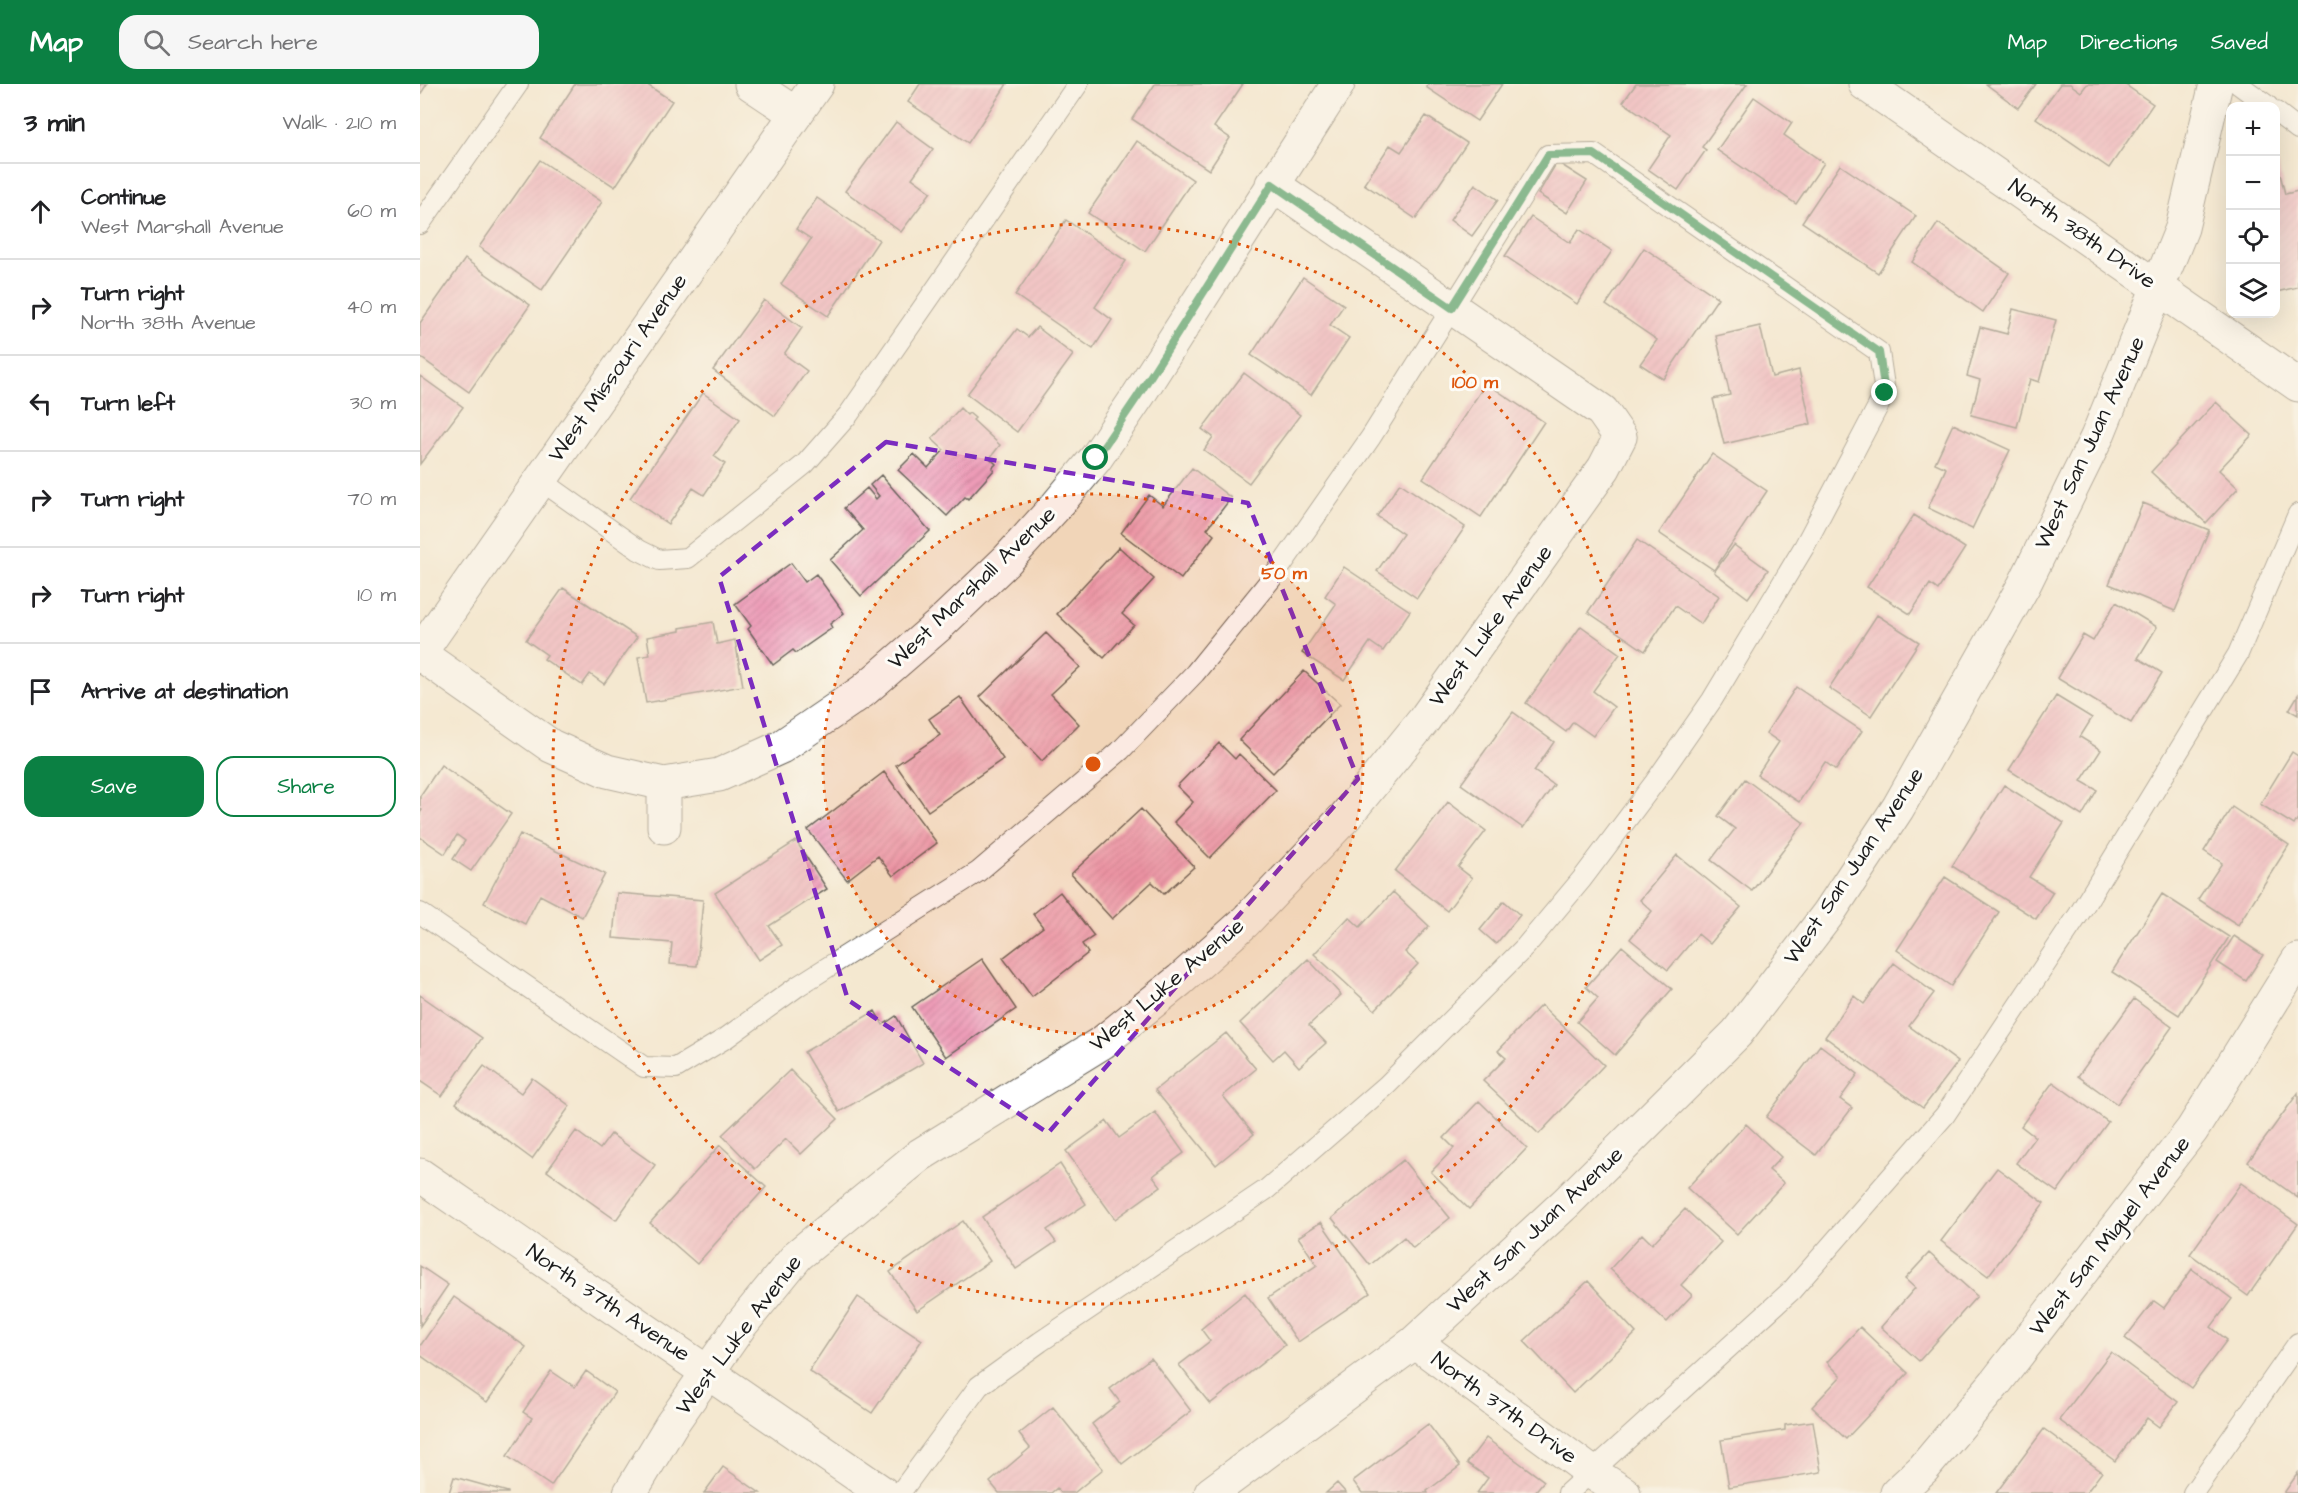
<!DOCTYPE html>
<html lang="en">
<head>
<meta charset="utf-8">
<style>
  :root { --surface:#fff; --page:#f6f6f6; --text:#202124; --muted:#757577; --line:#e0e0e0; --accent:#0b8043 }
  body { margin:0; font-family:"Architects Daughter",sans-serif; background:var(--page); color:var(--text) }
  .controls { position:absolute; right:18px; top:18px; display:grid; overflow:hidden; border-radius:12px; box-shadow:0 6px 24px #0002 }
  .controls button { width:54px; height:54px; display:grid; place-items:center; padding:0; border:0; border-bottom:2px solid var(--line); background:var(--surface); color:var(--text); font:30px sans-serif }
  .stop { position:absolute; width:18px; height:18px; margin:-14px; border:4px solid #0b8043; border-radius:50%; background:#fff }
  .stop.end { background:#0b8043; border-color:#fff; box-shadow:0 2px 6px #0008 }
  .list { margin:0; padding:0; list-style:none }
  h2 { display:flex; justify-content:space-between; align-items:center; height:78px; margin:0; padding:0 24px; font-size:26px }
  h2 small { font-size:20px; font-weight:400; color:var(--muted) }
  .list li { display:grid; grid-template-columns:39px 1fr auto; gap:18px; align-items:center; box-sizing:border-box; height:96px; padding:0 24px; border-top:2px solid var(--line) }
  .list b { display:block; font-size:22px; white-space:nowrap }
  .list p { margin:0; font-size:20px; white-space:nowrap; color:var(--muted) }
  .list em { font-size:20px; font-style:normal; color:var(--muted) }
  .actions { display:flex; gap:12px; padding:18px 24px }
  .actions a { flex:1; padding:14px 0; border:2px solid var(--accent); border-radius:18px; text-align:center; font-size:21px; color:var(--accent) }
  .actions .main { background:var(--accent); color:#fff }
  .icon { flex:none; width:33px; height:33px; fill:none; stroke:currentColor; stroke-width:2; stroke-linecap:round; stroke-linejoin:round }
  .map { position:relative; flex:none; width:1878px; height:1409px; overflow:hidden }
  header { display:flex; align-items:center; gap:36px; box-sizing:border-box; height:84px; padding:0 30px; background:var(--accent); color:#fff }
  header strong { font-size:28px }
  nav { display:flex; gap:33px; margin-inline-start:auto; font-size:21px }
  .search { width:420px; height:54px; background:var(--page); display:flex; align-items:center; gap:15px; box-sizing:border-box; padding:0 21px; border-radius:18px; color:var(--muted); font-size:22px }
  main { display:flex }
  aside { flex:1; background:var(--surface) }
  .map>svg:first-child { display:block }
</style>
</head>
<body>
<header>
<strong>Map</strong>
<div class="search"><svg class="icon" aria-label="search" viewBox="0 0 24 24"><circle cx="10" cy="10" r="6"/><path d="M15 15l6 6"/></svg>Search here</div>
<nav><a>Map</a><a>Directions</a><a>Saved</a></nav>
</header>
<main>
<aside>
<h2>3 min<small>Walk · 210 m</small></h2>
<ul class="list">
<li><svg class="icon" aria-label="ahead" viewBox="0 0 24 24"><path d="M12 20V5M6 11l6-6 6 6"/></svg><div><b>Continue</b><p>West Marshall Avenue</p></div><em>60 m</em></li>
<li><svg class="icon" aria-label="right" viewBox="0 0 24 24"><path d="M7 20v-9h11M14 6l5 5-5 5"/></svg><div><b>Turn right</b><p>North 38th Avenue</p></div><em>40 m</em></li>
<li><svg class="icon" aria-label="left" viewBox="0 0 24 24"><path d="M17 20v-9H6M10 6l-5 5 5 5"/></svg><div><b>Turn left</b></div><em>30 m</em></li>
<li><svg class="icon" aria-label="right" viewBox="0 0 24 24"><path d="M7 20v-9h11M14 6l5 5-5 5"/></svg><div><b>Turn right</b></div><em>70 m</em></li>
<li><svg class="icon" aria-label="right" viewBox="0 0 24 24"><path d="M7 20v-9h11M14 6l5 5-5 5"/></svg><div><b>Turn right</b></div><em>10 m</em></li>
<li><svg class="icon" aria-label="arrive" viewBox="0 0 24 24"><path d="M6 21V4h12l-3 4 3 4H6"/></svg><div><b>Arrive at destination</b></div></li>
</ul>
<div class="actions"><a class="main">Save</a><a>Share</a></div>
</aside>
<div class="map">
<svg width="1878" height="1409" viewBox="0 0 1878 1409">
  <defs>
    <pattern id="building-hatch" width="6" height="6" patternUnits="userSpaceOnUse" patternTransform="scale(1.5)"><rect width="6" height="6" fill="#ed9bb7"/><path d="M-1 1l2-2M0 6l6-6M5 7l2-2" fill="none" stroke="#cb859d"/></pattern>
  </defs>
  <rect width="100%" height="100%" fill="#fdfcf7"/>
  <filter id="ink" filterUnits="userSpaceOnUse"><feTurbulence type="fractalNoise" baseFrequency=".0167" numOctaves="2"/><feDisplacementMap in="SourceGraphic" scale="12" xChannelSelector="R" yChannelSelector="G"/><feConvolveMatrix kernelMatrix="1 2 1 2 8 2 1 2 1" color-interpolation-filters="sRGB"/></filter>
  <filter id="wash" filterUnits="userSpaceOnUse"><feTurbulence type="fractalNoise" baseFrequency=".008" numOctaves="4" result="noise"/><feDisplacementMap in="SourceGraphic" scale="24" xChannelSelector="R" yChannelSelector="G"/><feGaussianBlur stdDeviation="1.35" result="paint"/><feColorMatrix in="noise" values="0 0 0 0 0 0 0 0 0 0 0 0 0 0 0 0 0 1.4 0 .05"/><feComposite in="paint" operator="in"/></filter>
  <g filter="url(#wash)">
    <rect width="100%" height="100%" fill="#f4e8d0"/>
    <g id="blocks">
      <!-- building -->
      <path fill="url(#building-hatch)" d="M0 0H7L0 11Z
        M155 0H226L252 17 195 103 120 54Z
        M500 0H587L548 59 488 18Z
        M735 0H823L794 43 810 54 789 86 712 35Z
        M1008 0H1082L1057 37 1006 3Z
        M1216 0H1327L1282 63 1286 66 1258 106 1228 85 1251 51 1203 18Z
        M1566 0H1616L1598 24Z
        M1640 0H1650L1661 8 1667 0H1704L1733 20 1689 84 1616 34Z
        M1334 13 1372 39 1364 51 1404 79 1376 120 1297 66Z
        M1006 32 1047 59 996 135 944 100 970 61 981 68Z
        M476 38 513 65 492 94 511 108 481 148 425 107Z
        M717 57 773 96 725 167 668 129Z
        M1856 74 1865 110 1878 107V203L1856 208Z
        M120 76 182 118 122 206 59 163Z
        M1137 78 1167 97 1147 129 1118 110Z
        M1420 81 1496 132 1458 189 1382 138Z
        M1055 100 1078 116 1052 152 1030 136Z
        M397 114 459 156 408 232 361 200 391 155 376 145Z
        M1111 133 1150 159 1159 145 1192 167 1157 220 1085 172Z
        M646 136 706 177 675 223 692 236 673 265 595 211Z
        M1518 139 1589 189 1563 228 1492 178Z
        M1224 164 1298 214 1243 295 1220 280 1237 256 1186 221Z
        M45 175 110 221 49 308 0 273V239Z
        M883 193 924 221 910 241 929 254 891 311 831 271Z
        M344 216 382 244 364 270 387 287 355 332 293 286Z
        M1593 225 1636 236 1619 298 1610 295 1597 343 1551 331 1560 296 1547 292 1560 243 1587 250Z
        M1340 242 1352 293 1379 286 1391 340 1304 360 1293 315 1310 311 1296 252Z
        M617 243 653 271 597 348 547 310 597 245 608 253Z
        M824 289 880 331 829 399 784 366 793 353 782 345Z
        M0 292 43 323 0 380Z
        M1066 299 1124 338 1061 433 1003 394Z
        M283 309 320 335 294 372 305 380 284 411 273 404 248 440 210 414Z
        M1796 318 1832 351 1799 386 1818 404 1786 439 1731 388Z
        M540 324 547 331 549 329 555 334 553 336 580 361 570 374 576 380 572 384 574 386 548 415 545 413 527 432 478 386 494 370 508 384 524 366 512 355Z
        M1533 340 1590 366 1552 445 1508 424 1526 384 1515 379Z
        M1292 370 1347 407 1294 486 1239 449Z
        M772 384 811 414 787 445 794 451 761 495 701 449 729 411 743 422Z
        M461 391 510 447 441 512 410 476 443 446 424 424 447 404 456 415 459 412 450 401Z
        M980 399 1045 443 997 514 957 487 983 450 957 432Z
        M1723 419 1789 446 1755 527 1689 500Z
        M1494 431 1545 464 1518 506 1510 500 1490 530 1447 503Z
        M1217 456 1299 512 1281 540 1255 522 1225 567 1168 528Z
        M1314 461 1348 486 1328 514 1294 488Z
        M699 463 734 495 702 530 714 541 684 574 637 530Z
        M371 479 385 498 396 490 424 529 410 540 412 544 376 569 373 566 353 581 328 545 331 542 315 520Z
        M924 483 990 527 963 567 950 558 924 596 882 569 916 520 905 512Z
        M143 504 217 553 184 600 170 590 162 601 124 575 127 571 106 556Z
        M1696 518 1737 543 1718 574 1742 589 1711 639 1637 594 1663 551 1673 557Z
        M1457 531 1499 558 1451 632 1409 604Z
        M293 538 297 560 315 556 323 602 226 619 218 573 230 571 227 553 260 547V544Z
        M1161 542 1200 570 1173 607 1194 623 1173 652 1153 638 1146 648 1106 619Z
        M626 549 660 583 631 610 659 640 622 677 560 613Z
        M884 587 920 620 853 689 819 656Z
        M1376 603 1442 647 1416 686 1405 678 1379 718 1337 691 1359 658 1346 649Z
        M1878 611V631L1869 626Z
        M1636 612 1672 634 1660 653 1681 666 1661 697 1677 706 1662 732 1589 686Z
        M540 613 583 675 508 727 476 681 520 651 509 635Z
        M1093 628 1134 658 1114 687 1134 701 1103 744 1041 700Z
        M799 659 815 675 819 670 856 706 790 774 754 738 773 718 757 702Z
        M1872 668 1878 672V734L1874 741 1840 720Z
        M21 681 91 730 51 787 33 775 45 757 37 751 25 770 0 753V729L2 726 0 725V712Z
        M464 688 517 759 473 792 458 772 427 796 388 746Z
        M1325 695 1384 739 1332 807 1291 776 1315 745 1298 732Z
        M1584 701 1644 739 1609 793 1633 808 1616 835 1532 782Z
        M1028 718 1066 747 1038 783 1052 794 1027 827 975 787Z
        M1812 723 1869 761 1818 841 1778 815 1802 779 1784 767Z
        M721 725 774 783 744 810 732 798 692 835 651 790Z
        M100 750 185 790 162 833 120 811 105 840 64 819Z
        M376 757 407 805 349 842 362 861 339 876 295 809Z
        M1257 771 1321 823 1290 860 1278 850 1248 886 1210 855 1232 827 1220 816Z
        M1525 793 1579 828 1531 902 1477 866Z
        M640 808 674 852 662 860 668 869 612 913 583 874 623 843 613 830Z
        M973 808 1009 842 985 868 998 880 955 926 894 870 929 833 940 843Z
        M197 809 283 816 277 882 250 880 252 859 193 854Z
        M1742 810 1809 853 1759 931 1692 888Z
        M1084 817 1100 831 1076 860 1060 846Z
        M1814 852 1843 871 1826 897 1797 878Z
        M1202 862 1252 905 1195 971 1157 938 1178 914 1166 903Z
        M562 875 596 925 526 973 492 923Z
        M888 875 921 911 889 941 906 959 879 983 864 966 853 976 820 939Z
        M1474 879 1514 909 1489 942 1538 978 1503 1024 1405 953 1434 912 1444 920Z
        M0 911 62 954 22 1012 0 997Z
        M1714 915 1752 943 1697 1020 1658 992Z
        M1121 921 1184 981 1119 1050 1063 997 1086 974 1078 967Z
        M455 927 463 941 476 932 503 979 419 1028 384 968Z
        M806 949 836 985 803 1012 834 1050 796 1081 735 1006Z
        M1400 961 1438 990 1420 1015 1432 1024 1396 1071 1346 1033Z
        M64 982 101 1009 112 994 150 1022 112 1075 36 1019Z
        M370 986 418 1035 381 1070 366 1055 335 1085 302 1051Z
        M1633 998 1688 1038 1637 1108 1596 1079 1615 1053 1601 1042Z
        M1878 1009V1114L1828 1078Z
        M1059 1017 1107 1064 1049 1125 1011 1088 1034 1064 1024 1054Z
        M735 1028 764 1069 733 1092 741 1102 695 1135 646 1067 687 1037 699 1054Z
        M1326 1040 1361 1073 1349 1086 1364 1099 1317 1150 1267 1104Z
        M156 1047 180 1065 191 1050 235 1081 196 1136 127 1087Z
        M300 1061 346 1103 277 1180 230 1139Z
        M983 1076 1030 1134 993 1164 984 1153 950 1181 912 1134Z
        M640 1080 666 1120 627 1146 636 1158 596 1185 562 1133Z
        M1577 1084 1624 1119 1568 1192 1521 1157Z
        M1821 1099 1878 1140 1828 1212 1770 1170Z
        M1265 1125 1301 1158 1261 1201 1272 1211 1247 1238 1190 1185 1222 1150 1232 1160Z
        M543 1137 570 1177 497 1227 470 1188Z
        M901 1138 950 1209 878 1258 848 1214 897 1181 878 1153Z
        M1509 1169 1557 1212 1499 1277 1461 1243 1495 1204 1485 1195Z
        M0 1182 28 1201 0 1242Z
        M1772 1185 1812 1215 1791 1243 1807 1256 1771 1304 1705 1254 1734 1217 1744 1224Z
        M1168 1197 1216 1249 1153 1309 1104 1257Z
        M825 1209 865 1261 790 1320 759 1281 790 1257 781 1245Z
        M34 1213 106 1263 67 1318 0 1271V1262Z
        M438 1213 502 1256 452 1329 389 1287Z
        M1440 1243 1488 1289 1426 1355 1392 1323 1421 1292 1407 1278Z
        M1691 1268 1758 1318 1739 1343 1727 1334 1695 1377 1639 1336Z
        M731 1274 771 1327 702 1380 672 1340 700 1318 690 1305Z
        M131 1287 155 1303 166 1287 195 1308 131 1402 87 1372 112 1334 103 1328Z
        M633 1323 683 1385 654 1409H641L637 1404 631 1409H579L570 1398 610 1364 599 1350Z
        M1393 1337 1401 1388 1309 1403 1301 1356 1365 1346V1341Z
        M1008 1340 1040 1382 1007 1407 1008 1409H942L933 1397Z
        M1624 1345 1682 1388 1666 1409H1576Z
        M1066 1354 1124 1397 1114 1409H1057L1068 1394 1047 1379Z
        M303 1383 340 1409H284Z
        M1878 1389V1409H1864Z
        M34 1393 88 1408V1409H29Z
        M917 1399 926 1409H906Z"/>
    </g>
  </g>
  <g filter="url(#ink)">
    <use href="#blocks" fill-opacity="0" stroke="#68635b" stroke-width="1.5"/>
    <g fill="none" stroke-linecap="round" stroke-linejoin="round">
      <defs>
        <path id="service" d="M1818 0 1848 22
          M1856 28 1878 45
          M0 140 98 0
          M119 395 219 466 239 476 268 474 385 380 429 330 658 0
          M0 829 224 983 256 984 306 954 378 902 558 788 700 667 775 589 856 489 951 353 1128 71 1174 70 1459 268 1465 309 1384 463 1292 616 1235 698 1162 795 1105 863 967 1001 847 1105 620 1258 559 1302 480 1409
          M1148 1409 1372 1206 1525 1031 1659 830 1818 570 1878 430
          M1773 1409 1878 1259"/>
        <path id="minor" d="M331 0 376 30
          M1445 0 1878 301
          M0 569 397 0
          M0 570 131 662 187 687 244 700 299 691 361 663 443 607 518 542 586 477 637 421 676 374 718 312 918 0
          M244 743V700
          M0 1091 463 1409
          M995 1258 1171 1388 1204 1409
          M210 1409 251 1341 320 1242 378 1171 500 1071 683 958 760 896 824 839 925 733 1004 636 1184 384 1200 353 1182 327 852 100
          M791 1409 995 1258 1146 1119 1317 949 1408 830 1478 724 1604 501 1677 353 1762 144 1796 0
          M1477 1409 1503 1385 1576 1298 1772 1046 1878 876"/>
      </defs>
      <!-- service casing -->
      <use href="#service" stroke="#68635b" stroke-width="22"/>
      <!-- minor casing -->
      <use href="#minor" stroke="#68635b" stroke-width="35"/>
      <!-- service -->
      <use href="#service" stroke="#fff" stroke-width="20"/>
      <!-- minor -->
      <use href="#minor" stroke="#fff" stroke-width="33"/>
    </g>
  </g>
  <g fill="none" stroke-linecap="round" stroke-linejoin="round" filter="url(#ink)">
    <!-- route -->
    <path stroke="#0b8043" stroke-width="8" d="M676 374 718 312 852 100 1032 224 1128 71 1174 70 1459 268 1465 309"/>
  </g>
  <!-- marked area -->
  <path d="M0 0H1878V1409H0ZM466 358 828 419 938 695 628 1049 428 916 299 493Z" fill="#f4e8d0" fill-opacity=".55" fill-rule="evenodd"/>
  <path fill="none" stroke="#7b2cbf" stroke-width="4.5" stroke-dasharray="12 8" stroke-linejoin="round" d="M466 358 828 419 938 695 628 1049 428 916 299 493Z"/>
  <!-- distance rings -->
  <circle cx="673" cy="680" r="270" fill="#de560d" fill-opacity=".12"/>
  <g fill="none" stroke="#de560d" stroke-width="3" stroke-dasharray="3 6">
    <circle cx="673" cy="680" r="270"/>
    <circle cx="673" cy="680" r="540"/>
  </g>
  <g text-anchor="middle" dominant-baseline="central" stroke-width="6" stroke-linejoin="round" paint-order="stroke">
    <!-- street labels -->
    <g font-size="22" fill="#1c1c1c" stroke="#fdfcf7">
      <text transform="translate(1662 150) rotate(35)">North 38th Drive</text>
      <text transform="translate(198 284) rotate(-55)">West Missouri Avenue</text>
      <text transform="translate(1670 359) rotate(-65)">West San Juan Avenue</text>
      <text transform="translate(552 504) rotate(-44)">West Marshall Avenue</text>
      <text transform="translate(1071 542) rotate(-54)">West Luke Avenue</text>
      <text transform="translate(1434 782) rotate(-56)">West San Juan Avenue</text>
      <text transform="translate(747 901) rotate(-40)">West Luke Avenue</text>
      <text transform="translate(1115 1146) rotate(-43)">West San Juan Avenue</text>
      <text transform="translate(1690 1152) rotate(-52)">West San Miguel Avenue</text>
      <text transform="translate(188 1219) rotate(34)">North 37th Avenue</text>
      <text transform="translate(319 1251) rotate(-53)">West Luke Avenue</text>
      <text transform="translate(1084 1324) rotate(36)">North 37th Drive</text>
    </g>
  </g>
  <circle cx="673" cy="680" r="9" fill="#de560d" stroke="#fdfcf7" stroke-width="3"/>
  <g font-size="18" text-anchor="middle" font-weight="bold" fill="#de560d" stroke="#fdfcf7" stroke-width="6" stroke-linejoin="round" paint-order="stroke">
    <text x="1055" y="304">100 m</text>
    <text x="864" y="495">50 m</text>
  </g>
</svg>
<div class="controls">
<button>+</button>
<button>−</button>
<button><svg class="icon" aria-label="locate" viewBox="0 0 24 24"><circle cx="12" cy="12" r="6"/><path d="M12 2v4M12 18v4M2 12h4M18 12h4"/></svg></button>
<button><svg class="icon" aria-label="layers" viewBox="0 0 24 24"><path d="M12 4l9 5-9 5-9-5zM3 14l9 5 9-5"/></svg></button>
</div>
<div class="stop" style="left:676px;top:374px"></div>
<div class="stop end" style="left:1465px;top:309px"></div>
</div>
</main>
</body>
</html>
